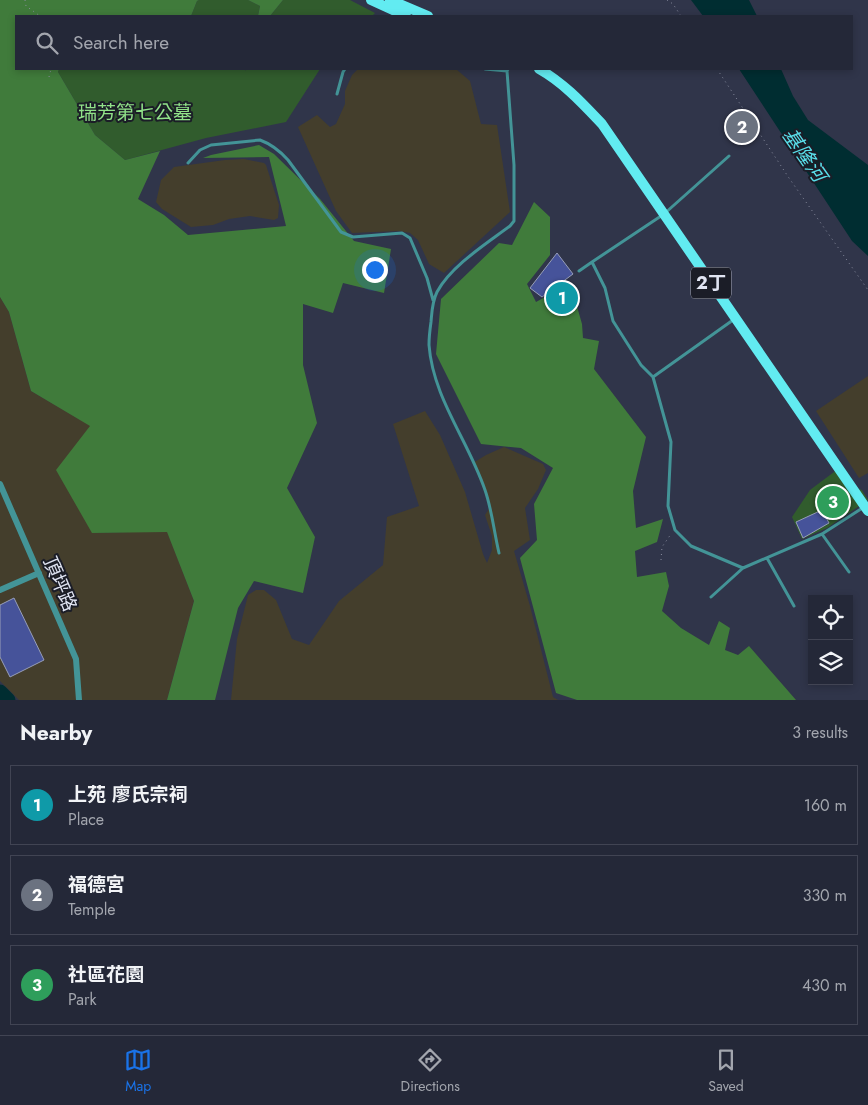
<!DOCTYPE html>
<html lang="en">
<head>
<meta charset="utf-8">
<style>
  :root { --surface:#242838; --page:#303443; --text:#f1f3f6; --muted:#a3a6ae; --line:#414453; --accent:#1a73e8 }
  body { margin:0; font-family:Jost,"Noto Sans TC",sans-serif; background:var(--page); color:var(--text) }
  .controls { position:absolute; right:15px; bottom:15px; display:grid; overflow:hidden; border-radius:0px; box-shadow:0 2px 8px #0003 }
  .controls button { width:45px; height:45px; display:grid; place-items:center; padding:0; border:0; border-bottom:1px solid var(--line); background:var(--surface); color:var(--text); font:25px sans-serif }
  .you { position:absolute; left:374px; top:269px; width:18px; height:18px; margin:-12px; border:4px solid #fff; border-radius:50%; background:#1a73e8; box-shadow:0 0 0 8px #1a73e833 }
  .badge { display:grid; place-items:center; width:32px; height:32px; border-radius:50%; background:var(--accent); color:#fff; font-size:16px; font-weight:700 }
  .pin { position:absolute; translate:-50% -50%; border:2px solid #fff; box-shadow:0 1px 5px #0006 }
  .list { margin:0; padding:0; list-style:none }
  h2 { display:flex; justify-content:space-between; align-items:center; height:65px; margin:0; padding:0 20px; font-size:21px }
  h2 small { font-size:16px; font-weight:400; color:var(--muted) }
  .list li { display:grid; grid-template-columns:32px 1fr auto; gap:15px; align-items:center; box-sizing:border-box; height:80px; margin:0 10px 10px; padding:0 10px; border:1px solid var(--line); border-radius:0px }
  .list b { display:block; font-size:19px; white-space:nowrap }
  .list p { margin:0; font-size:16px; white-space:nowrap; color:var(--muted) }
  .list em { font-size:16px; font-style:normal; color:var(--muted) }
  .icon { flex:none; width:28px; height:28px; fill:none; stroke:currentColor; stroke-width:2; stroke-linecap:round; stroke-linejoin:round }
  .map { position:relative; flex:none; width:868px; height:700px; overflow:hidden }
  .search { position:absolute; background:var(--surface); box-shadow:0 2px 8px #0003; left:15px; right:15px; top:15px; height:55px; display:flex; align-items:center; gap:12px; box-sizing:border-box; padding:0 18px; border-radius:0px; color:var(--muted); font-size:19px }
  .sheet { height:335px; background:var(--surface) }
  nav { display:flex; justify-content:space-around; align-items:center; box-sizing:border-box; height:70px; border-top:1px solid var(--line); background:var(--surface); font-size:14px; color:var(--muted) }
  nav a { display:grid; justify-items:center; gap:2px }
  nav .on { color:var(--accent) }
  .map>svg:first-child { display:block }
</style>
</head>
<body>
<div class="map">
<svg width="868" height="700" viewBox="0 0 868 700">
  <rect width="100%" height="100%" fill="#30354a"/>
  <!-- industrial -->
  <path fill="#443e2c" d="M358 69H456L470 81 481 124 497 125 510 212 444 273 429 264 418 240 410 233 399 231 352 233 336 211 298 127 317 115 330 127 336 124 345 104V91L352 75Z
    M244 159 264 163 266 165 279 205 278 218 274 220 250 216 229 219 213 225 191 227 162 209 156 202 161 180 174 167 225 160Z
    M0 297 9 312 31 391 91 426 92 533 167 531 194 601 167 700H19L0 681Z
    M868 376V473L859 478 816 411Z
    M425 411 440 435 465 492 483 554 487 563 492 550V536L485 515 490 507 473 463 486 455 504 447 543 464 546 470 538 489 525 508 530 540 514 551 530 606 553 697 558 700H231L237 639 248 595 256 590H264L276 600 292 639 309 645 339 601 383 565 387 517 419 506 393 424Z"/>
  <!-- green -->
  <path fill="#315c2d" d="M199 0H248L260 6 258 16H191L197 1Z
    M283 0H350L375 13 372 16H270Z
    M59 69H245V71L246 69H320L286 122 206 138 125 160 95 135 58 72Z
    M838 469 850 486 862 490 868 500 827 528 802 539 792 517 810 490Z"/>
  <!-- forest -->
  <path fill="#407b3b" d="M0 0H199L197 1 191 16H16V69H59L58 72 95 135 125 160 160 151 138 199 164 215 188 235 286 226 269 157 203 158 211 155 259 145 274 154 320 199 354 241 391 249 384 293 343 283 333 313 303 304V365L317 423 287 488 315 537 303 593 254 581 238 608 215 700H167L194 601 167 532 92 533 56 470 90 426 31 391 9 312 0 297Z
    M248 0H283L270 16H258L260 6Z
    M534 202 550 217V255L527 284 536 302 547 296 558 316 576 303 582 324 583 338 599 341 594 369 646 437 633 491 636 528 663 519 657 542 635 551 637 577 666 572 669 586 662 611 681 628 709 645 719 621 730 628 725 650 738 655 749 646 796 700H577L556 693 520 558 537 540 534 504 553 468 521 448 481 444 436 354 441 299 499 243 512 245Z"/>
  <!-- water -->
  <path fill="#002d31" d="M691 0H749L757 16H703Z
    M739 69H781L793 96 808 120 868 165V256L852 241Z"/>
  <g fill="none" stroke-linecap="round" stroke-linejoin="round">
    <!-- river -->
    <path stroke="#002d31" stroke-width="15" d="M0 692 8 700"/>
  </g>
  <!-- building -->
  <path fill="#46539a" stroke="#979eb8" d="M557 253 573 274 542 297 530 288Z
    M822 510 829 523 803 538 796 522Z
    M14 598 44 660 10 677 0 657V605Z"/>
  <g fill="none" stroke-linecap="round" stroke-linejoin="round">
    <!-- path -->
    <path stroke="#8a8ea0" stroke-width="1" stroke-dasharray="1 4" stroke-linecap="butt" d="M25 0 26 6 40 16
      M667 0 673 4 681 16
      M717 69 789 178 868 290
      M49 77 51 69
      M661 560 662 547 671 534"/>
    <!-- lane -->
    <path stroke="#439497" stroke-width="3" d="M485 69 507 71
      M337 94 343 72 345 69
      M188 163 200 150 211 145 260 140C271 144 280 151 288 160L341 232 353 237 402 233 410 238 427 278 433 300
      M592 262 664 214 729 156
      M579 271 592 262 605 288 613 321 641 365 653 377 733 320
      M653 377 671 442 668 506 675 530 691 546 743 568
      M822 534 849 572
      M499 553C494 532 492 510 485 490 468 440 433 398 429 345 429 337 430 329 431 322 432 311 432 302 437 292 451 266 486 244 510 226L514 221V165L507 71 508 69
      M767 558 794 606
      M711 597 743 568 822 534 864 507"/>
    <!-- street -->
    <path stroke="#439497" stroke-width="6" d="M0 484 76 659 79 700
      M0 590 39 573"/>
    <!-- primary -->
    <path stroke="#62ebf1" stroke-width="10" d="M371 0 406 16
      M390 0 428 16
      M539 69C564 83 583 104 602 124L868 511"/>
  </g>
  <g text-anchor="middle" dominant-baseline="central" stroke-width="4" stroke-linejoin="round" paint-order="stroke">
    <!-- shield labels -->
    <rect fill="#1b1d27" stroke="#a5a8b5" stroke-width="1" x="691" y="267.5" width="40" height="31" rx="4"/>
    <g font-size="18" font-weight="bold" fill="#e0e4f2">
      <text x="711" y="283">2丁</text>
    </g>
    <!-- park labels -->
    <g font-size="19" fill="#91e289" stroke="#1b1d27">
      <text x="135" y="112">瑞芳第七公墓</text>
    </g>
    <!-- street labels -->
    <g font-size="19" fill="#e0e4f2" stroke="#1b1d27">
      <text transform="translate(60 584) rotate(67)">頂坪路</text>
    </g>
    <!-- water labels -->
    <g font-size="20" font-style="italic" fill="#59dee9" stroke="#1b1d27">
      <text transform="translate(804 155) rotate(55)">基隆河</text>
    </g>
  </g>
</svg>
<div class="controls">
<button><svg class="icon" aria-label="locate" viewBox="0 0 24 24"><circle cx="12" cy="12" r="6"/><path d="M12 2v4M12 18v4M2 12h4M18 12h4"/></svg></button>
<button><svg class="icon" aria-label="layers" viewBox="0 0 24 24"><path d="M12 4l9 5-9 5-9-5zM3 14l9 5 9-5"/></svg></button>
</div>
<div class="you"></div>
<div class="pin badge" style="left:562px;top:298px;background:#0f9aa8">1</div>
<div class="pin badge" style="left:742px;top:127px;background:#6b7280">2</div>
<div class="pin badge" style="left:833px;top:502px;background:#2e9e5b">3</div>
<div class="search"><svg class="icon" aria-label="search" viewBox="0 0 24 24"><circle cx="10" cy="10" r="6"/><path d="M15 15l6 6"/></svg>Search here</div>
</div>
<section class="sheet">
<h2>Nearby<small>3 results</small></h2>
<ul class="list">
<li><span class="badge" style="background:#0f9aa8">1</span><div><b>上苑 廖氏宗祠</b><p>Place</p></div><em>160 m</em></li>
<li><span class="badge" style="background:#6b7280">2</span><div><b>福德宮</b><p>Temple</p></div><em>330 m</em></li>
<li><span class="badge" style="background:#2e9e5b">3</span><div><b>社區花園</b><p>Park</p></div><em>430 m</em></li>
</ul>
</section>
<nav>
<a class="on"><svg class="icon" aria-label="map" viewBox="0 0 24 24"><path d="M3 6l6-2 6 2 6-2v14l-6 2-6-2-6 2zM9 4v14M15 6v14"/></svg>Map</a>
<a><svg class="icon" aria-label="directions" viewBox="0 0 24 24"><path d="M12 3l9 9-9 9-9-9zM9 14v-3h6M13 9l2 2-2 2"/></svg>Directions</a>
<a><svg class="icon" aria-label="saved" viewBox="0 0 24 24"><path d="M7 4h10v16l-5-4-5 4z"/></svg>Saved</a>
</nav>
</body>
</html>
